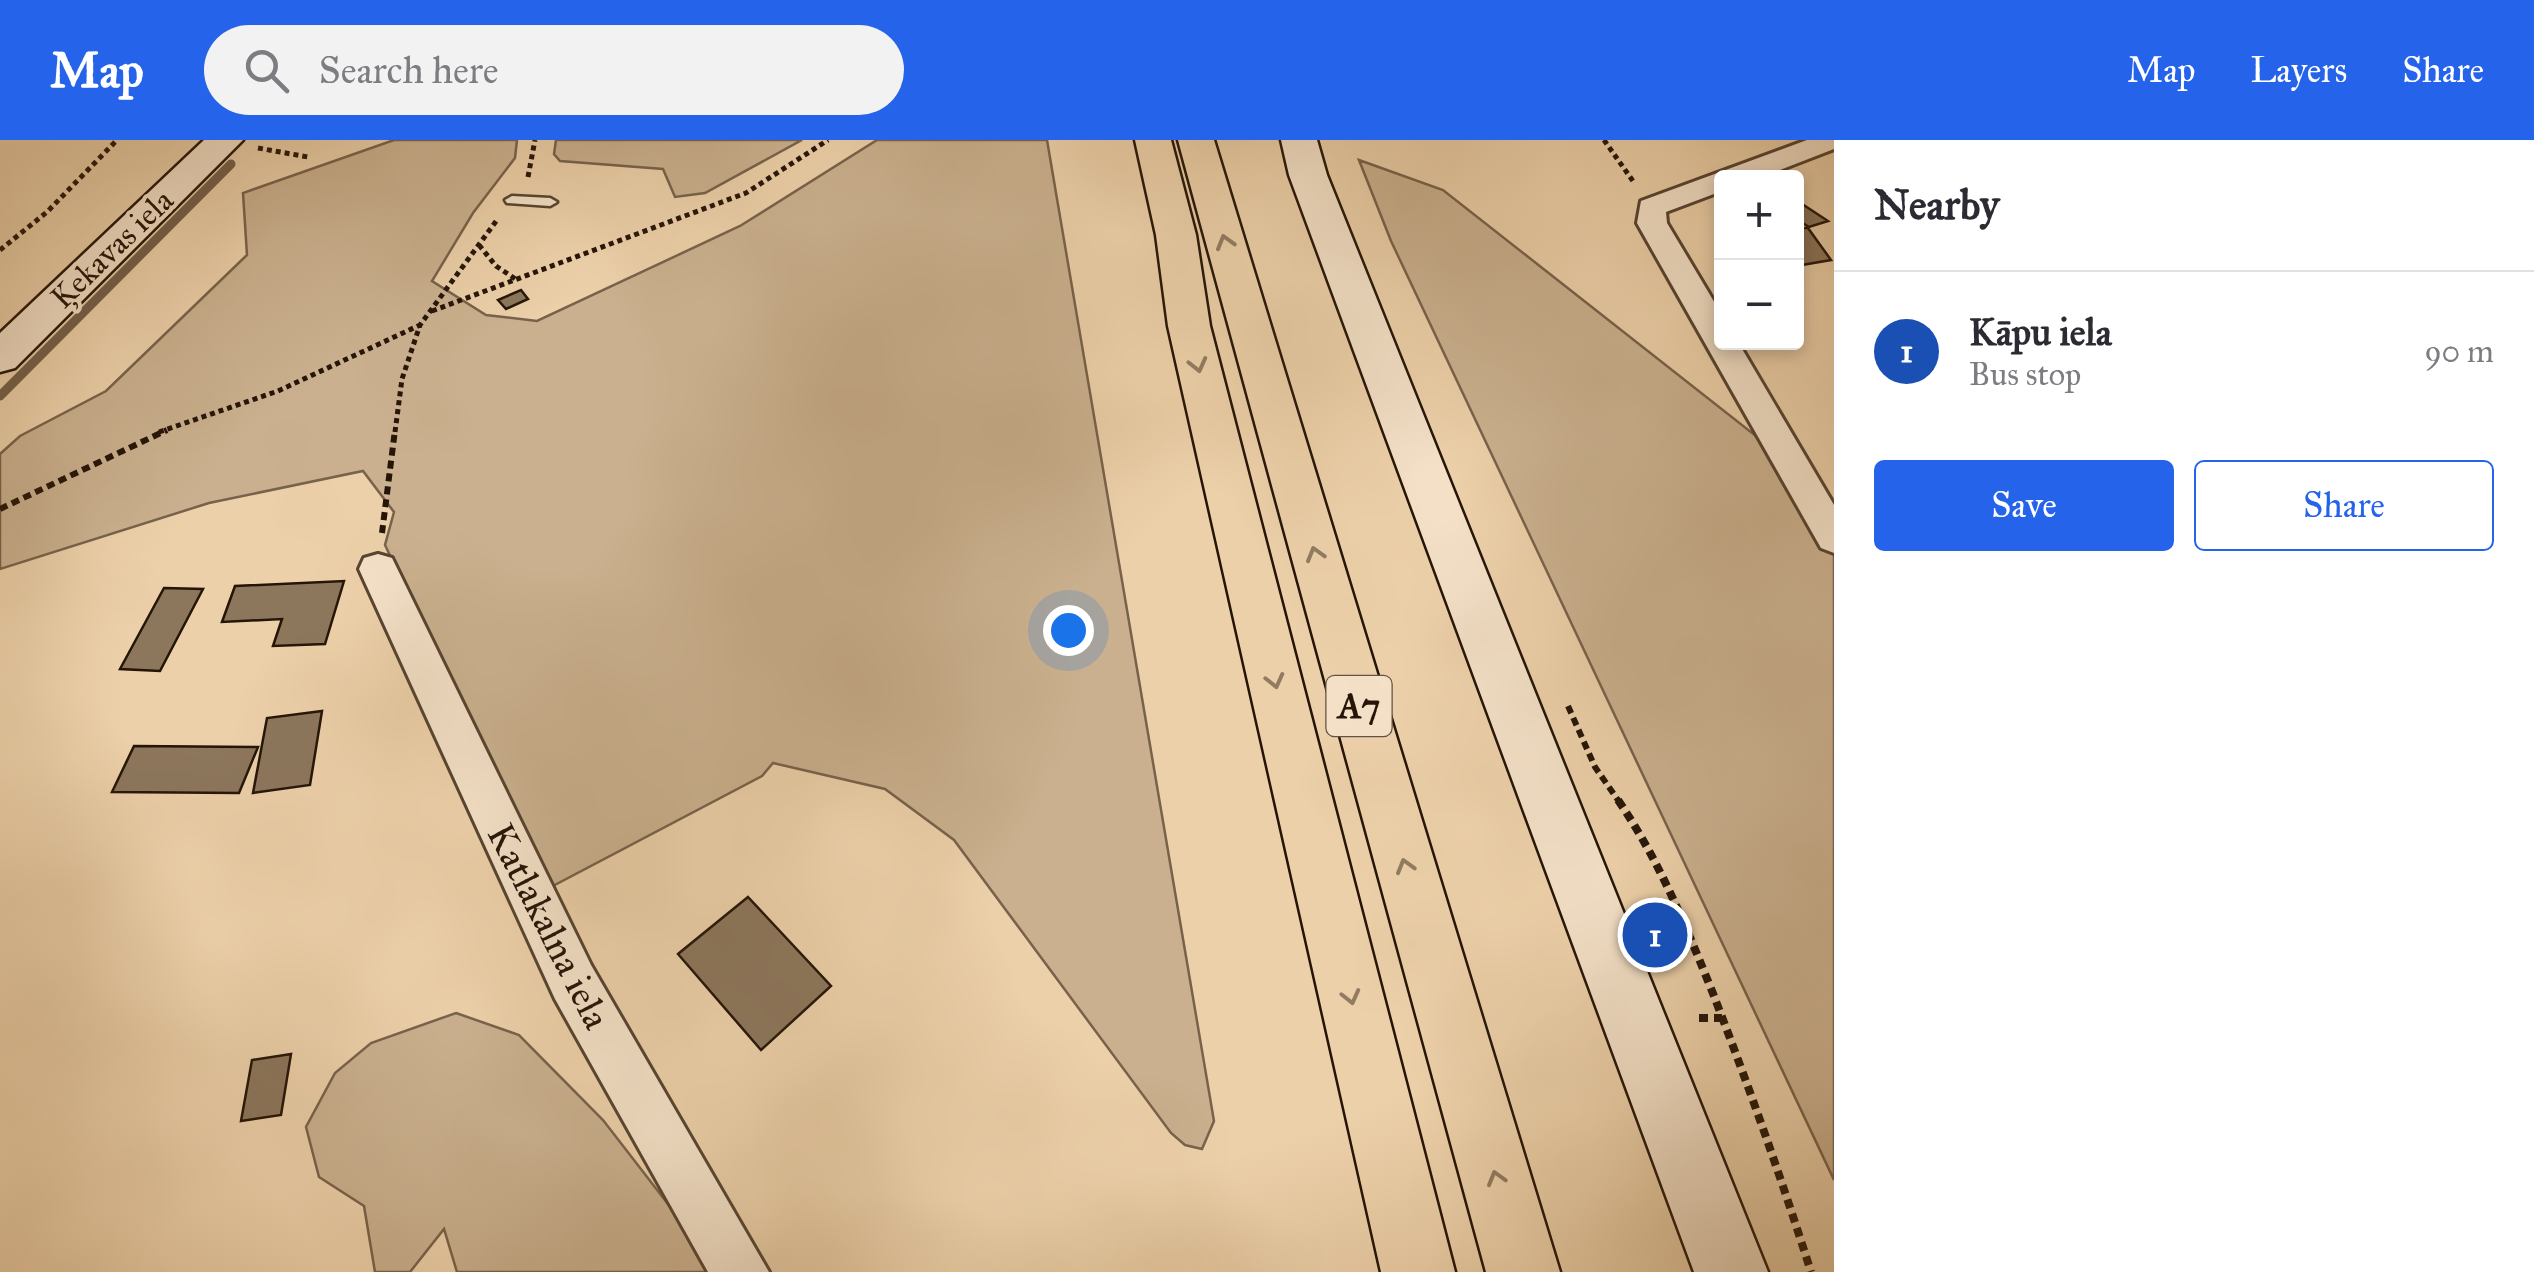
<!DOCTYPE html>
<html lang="en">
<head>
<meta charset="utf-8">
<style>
  :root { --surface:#fff; --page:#f2f2f3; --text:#2b2b33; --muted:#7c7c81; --line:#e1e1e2; --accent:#2563eb }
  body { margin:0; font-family:"IM FELL Great Primer",serif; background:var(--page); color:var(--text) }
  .controls { position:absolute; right:30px; top:30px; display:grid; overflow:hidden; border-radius:10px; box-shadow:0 5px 15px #0003 }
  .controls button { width:90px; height:90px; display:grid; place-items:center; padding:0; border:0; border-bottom:2px solid var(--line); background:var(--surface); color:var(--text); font:50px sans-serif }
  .you { position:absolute; left:1068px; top:490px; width:35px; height:35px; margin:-25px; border:8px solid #fff; border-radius:50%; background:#1a73e8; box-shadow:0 0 0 15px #1a73e833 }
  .badge { display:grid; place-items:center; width:65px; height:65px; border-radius:50%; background:var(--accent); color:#fff; font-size:32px; font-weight:700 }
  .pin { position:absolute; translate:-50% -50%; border:5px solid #fff; box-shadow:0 2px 10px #0006 }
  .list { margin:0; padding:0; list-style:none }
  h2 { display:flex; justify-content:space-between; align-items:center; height:130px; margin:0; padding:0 40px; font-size:42px }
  h2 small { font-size:32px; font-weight:400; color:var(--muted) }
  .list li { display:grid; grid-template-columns:65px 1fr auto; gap:30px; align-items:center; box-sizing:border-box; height:160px; padding:0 40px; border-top:2px solid var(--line) }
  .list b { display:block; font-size:38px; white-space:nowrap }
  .list p { margin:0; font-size:32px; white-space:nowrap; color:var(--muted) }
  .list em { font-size:32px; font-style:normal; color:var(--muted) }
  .actions { display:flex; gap:20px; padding:30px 40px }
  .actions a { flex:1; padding:22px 0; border:2px solid var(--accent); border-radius:10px; text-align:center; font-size:35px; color:var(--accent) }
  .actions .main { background:var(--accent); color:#fff }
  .icon { flex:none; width:55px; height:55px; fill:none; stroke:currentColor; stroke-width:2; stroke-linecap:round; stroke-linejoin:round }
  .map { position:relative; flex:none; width:1834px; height:1132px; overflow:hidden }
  header { display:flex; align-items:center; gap:60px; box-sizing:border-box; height:140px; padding:0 50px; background:var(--accent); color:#fff }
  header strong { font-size:48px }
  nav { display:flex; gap:55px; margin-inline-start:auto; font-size:35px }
  .search { width:700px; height:90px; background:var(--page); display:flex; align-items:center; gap:25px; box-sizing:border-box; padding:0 35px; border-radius:55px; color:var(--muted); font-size:38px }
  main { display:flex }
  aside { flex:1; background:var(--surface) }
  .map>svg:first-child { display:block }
</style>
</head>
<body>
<header>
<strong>Map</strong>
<div class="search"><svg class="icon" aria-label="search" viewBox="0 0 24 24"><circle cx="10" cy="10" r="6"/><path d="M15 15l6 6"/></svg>Search here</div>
<nav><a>Map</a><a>Layers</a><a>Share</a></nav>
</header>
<main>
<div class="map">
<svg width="1834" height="1132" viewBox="0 0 1834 1132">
  <rect width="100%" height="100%" fill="#ecd0a9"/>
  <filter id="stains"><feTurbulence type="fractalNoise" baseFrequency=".002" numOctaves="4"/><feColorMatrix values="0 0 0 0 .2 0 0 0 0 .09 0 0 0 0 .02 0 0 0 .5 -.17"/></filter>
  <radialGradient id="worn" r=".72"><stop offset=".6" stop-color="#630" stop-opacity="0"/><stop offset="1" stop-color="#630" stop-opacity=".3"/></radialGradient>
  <!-- green -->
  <path fill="#cab08e" stroke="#78624b" stroke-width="2.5" d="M394 0H517L515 18 473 73 432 141 486 175 537 181 740 86 877 0H1047L1214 981 1202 1009 1185 1005 1171 993 954 700 885 649 773 623 762 636 547 749 385 405 394 372 363 331 209 363 0 429V314L20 296 106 251 247 115 243 53Z
    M556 0H802L705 53 675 57 663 29 560 21 554 14Z
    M1359 20 1443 50 1756 296 1834 414V1040L1391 101Z
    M456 873 519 895 603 980 695 1099 710 1132H457L444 1089 410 1132H375L364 1066 319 1037 306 987 335 933 371 903Z"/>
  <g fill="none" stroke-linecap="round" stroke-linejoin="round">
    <!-- stream -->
    <path stroke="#745f48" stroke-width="9" d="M0 256 231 24"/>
  </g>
  <!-- building -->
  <path fill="#8c765c" stroke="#251508" stroke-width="2.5" d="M1796 60 1828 81 1809 87 1796 79Z
    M1796 88H1808L1831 120 1796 126Z
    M521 150 528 159 506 169 498 160Z
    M344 441 325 504 273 506 282 479 222 482 235 446Z
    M164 448 203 449 160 531 120 529Z
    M322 571 310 645 253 653 267 578Z
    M134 606 258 607 239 653 112 652Z
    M748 757 831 846 761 910 678 814Z
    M291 914 281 975 241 981 252 920Z"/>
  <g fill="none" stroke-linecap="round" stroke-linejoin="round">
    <defs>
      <path id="service" d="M512 56 550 58 557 62 550 66 507 63 505 60Z"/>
      <path id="minor" d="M1807 0H1834V9L1759 38H1722V51L1666 72 1667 83 1722 175V202H1738L1834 365V413L1821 408 1637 83 1641 61Z
        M378 414 392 418 591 825 769 1132H708L555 859 359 429 364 418Z"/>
      <path id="secondary" d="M204 0H243L15 228 0 232V193Z
        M1281 0H1317L1327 35 1768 1132H1694L1289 35Z"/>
      <path id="motorway" d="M1135 0H1171L1196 95 1210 186 1455 1132H1381L1168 186 1156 95Z
        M1178 0H1214L1560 1132H1486Z"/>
    </defs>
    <!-- service casing -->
    <use href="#service" stroke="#574430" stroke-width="5"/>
    <!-- minor casing -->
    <use href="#minor" stroke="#574430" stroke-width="6"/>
    <!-- secondary casing -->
    <use href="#secondary" stroke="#251508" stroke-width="5"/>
    <!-- motorway casing -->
    <use href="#motorway" stroke="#251508" stroke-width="5"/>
    <!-- path-far2 -->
    <path stroke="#251508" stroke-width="5" stroke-dasharray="5 4" stroke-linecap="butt" d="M1604 0 1635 44
      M258 8 308 17
      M528 37 535 0
      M479 105 496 126 517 140
      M0 110 47 72 117 0
      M432 171 746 53 828 0
      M159 292 278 251 420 185
      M395 292 402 239 420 185 497 80"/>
    <!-- path-far1 -->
    <path stroke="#251508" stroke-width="6" stroke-dasharray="8 5" stroke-linecap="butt" d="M0 369 167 290
      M382 393 395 290
      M1568 566 1595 627 1620 663"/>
    <!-- path -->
    <path stroke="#251508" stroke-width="8" stroke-dasharray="9 6" stroke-linecap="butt" d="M1618 660C1659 720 1685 784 1712 851 1748 944 1781 1037 1811 1132
      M1699 878H1722"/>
    <!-- service -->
    <use href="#service" fill="#f3e0c7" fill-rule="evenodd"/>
    <!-- minor -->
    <use href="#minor" fill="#f3e0c7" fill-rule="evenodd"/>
    <!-- secondary -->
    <use href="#secondary" fill="#f3e0c7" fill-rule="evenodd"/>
    <!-- motorway -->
    <use href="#motorway" fill="#ecd0a9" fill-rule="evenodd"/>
  </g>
  <!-- one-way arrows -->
  <defs><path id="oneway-chevron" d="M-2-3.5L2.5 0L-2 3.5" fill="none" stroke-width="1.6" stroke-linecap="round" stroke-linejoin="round" transform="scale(2.5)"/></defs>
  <g stroke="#927c61">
    <use href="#oneway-chevron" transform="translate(1225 102) rotate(-106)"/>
    <use href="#oneway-chevron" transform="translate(1198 225) rotate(76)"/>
    <use href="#oneway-chevron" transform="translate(1315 414) rotate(-106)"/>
    <use href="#oneway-chevron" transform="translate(1275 541) rotate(76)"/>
    <use href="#oneway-chevron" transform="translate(1405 726) rotate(-106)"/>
    <use href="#oneway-chevron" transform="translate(1351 857) rotate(76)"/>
    <use href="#oneway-chevron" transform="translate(1496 1038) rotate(-106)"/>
  </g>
  <g text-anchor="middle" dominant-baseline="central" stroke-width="8" stroke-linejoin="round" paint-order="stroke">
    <!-- far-street labels -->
    <g font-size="32" fill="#251508" stroke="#f3e0c7">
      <text transform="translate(112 109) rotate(-44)">Ķekavas iela</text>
    </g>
    <!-- shield labels -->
    <rect fill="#f3e0c7" stroke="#635241" stroke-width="2.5" x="1326.5" y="536" width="65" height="60" rx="8"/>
    <g font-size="35" font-weight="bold" fill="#251508">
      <text x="1359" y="566">A7</text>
    </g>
    <!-- street labels -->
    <g font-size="38" fill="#251508" stroke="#f3e0c7">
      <text transform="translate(549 786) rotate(63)">Katlakalna iela</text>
    </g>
  </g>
  <rect width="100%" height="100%" filter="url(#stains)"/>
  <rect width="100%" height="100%" fill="url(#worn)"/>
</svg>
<div class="controls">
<button>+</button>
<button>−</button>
</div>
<div class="you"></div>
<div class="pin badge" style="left:1655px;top:795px;background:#1a4fb4">1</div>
</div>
<aside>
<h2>Nearby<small></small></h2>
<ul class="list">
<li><span class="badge" style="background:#1a4fb4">1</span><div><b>Kāpu iela</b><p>Bus stop</p></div><em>90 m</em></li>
</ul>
<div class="actions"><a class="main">Save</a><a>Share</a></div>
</aside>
</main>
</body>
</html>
